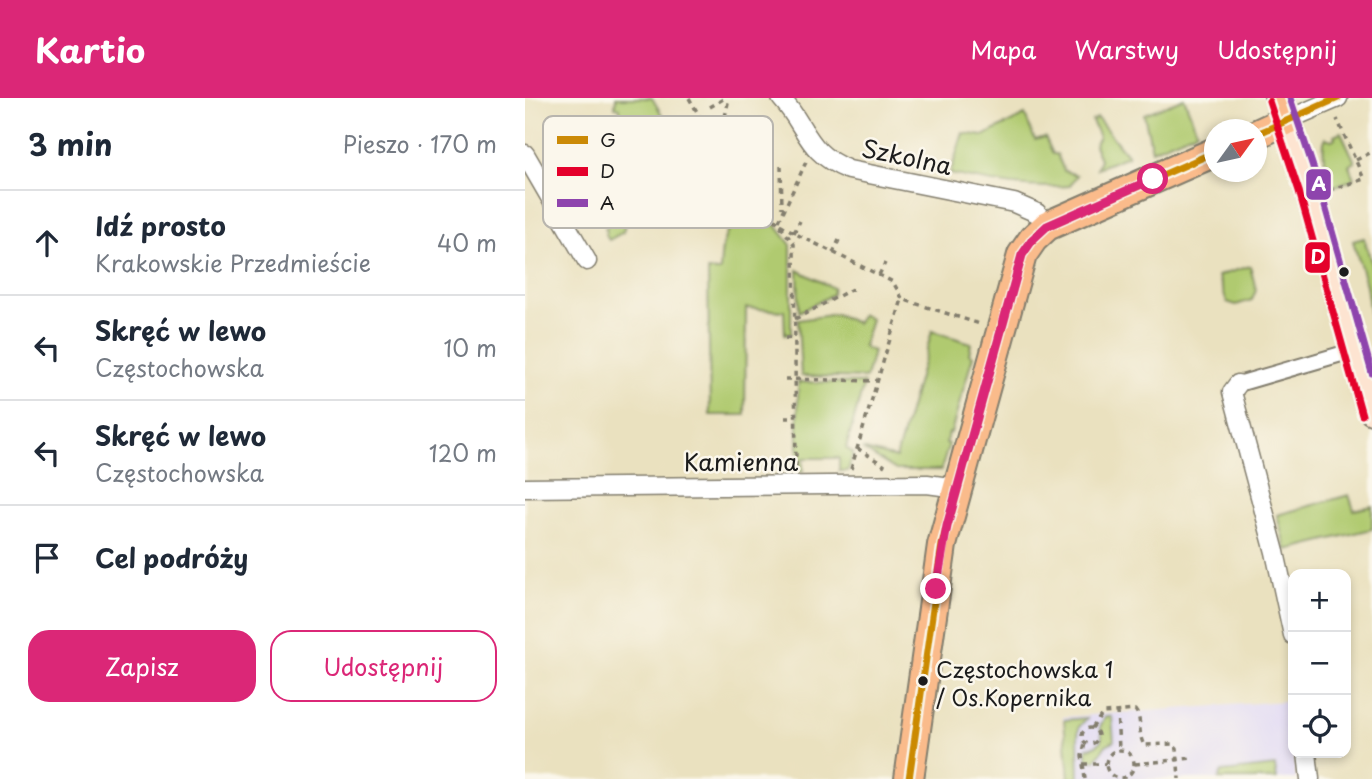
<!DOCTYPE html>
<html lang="pl">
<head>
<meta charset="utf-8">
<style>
  :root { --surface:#fff; --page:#f6f6f7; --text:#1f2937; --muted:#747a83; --line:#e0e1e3; --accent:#db2777 }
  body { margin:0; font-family:"Playpen Sans",sans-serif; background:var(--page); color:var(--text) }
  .controls { position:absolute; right:21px; bottom:21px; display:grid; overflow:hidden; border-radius:14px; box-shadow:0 4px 10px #0003 }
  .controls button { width:63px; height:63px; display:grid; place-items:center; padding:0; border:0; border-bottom:2px solid var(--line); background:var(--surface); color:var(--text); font:35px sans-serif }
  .compass { position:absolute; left:679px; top:21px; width:63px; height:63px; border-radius:50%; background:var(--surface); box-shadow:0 4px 10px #0003; rotate:57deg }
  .stop { position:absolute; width:21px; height:21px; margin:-16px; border:5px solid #db2777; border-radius:50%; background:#fff }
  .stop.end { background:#db2777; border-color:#fff; box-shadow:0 2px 7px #0008 }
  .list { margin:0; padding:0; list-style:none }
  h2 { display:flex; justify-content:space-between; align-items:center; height:91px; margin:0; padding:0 28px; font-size:30px }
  h2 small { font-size:23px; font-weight:400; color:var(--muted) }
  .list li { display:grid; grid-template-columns:46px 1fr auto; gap:21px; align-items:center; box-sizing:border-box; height:105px; padding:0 28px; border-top:2px solid var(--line) }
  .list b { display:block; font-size:26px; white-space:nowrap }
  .list p { margin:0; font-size:23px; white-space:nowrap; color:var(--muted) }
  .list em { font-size:23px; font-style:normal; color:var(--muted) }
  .actions { display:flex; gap:14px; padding:21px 28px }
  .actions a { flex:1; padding:16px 0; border:2px solid var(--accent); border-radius:21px; text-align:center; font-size:24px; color:var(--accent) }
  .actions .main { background:var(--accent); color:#fff }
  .icon { flex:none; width:38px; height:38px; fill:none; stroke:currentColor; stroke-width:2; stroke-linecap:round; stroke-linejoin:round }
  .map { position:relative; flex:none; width:847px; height:681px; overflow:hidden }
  header { display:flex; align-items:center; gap:42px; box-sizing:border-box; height:98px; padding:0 35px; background:var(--accent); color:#fff }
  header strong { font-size:33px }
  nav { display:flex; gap:38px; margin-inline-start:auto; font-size:24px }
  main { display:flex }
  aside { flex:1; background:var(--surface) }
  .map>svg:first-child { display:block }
</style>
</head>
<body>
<header>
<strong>Kartio</strong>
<nav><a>Mapa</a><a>Warstwy</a><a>Udostępnij</a></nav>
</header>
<main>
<aside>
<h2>3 min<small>Pieszo · 170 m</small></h2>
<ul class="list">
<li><svg class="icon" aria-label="ahead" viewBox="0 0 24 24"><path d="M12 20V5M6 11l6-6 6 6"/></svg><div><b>Idź prosto</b><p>Krakowskie Przedmieście</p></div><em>40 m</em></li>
<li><svg class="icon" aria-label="left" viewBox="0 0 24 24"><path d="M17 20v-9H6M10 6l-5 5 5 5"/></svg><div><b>Skręć w lewo</b><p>Częstochowska</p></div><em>10 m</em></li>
<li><svg class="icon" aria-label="left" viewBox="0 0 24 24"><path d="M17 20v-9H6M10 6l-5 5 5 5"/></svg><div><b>Skręć w lewo</b><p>Częstochowska</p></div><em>120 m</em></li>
<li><svg class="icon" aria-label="arrive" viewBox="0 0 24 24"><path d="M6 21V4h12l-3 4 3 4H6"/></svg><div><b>Cel podróży</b></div></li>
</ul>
<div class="actions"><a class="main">Zapisz</a><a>Udostępnij</a></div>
</aside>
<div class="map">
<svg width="847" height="681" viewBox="0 0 847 681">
  <rect width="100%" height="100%" fill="#fbf7ec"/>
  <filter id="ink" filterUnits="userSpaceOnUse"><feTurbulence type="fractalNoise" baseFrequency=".0143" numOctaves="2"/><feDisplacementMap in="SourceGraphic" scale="14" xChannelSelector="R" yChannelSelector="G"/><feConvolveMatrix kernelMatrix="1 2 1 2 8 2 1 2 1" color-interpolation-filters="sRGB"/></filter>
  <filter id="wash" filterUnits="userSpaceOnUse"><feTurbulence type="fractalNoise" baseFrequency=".00686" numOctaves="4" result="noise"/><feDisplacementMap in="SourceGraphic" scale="28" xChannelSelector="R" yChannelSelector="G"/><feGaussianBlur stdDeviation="1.57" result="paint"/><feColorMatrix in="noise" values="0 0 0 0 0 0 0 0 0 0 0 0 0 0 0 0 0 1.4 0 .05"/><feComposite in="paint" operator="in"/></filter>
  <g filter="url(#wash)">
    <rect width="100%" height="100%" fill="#eae1bf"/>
    <!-- built -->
    <path fill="#ddd5f6" d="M762 603 771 681H544L538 619Z"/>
    <!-- green -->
    <path fill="#b0ca70" stroke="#667346" stroke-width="2" d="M91 0H127L154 45 109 64 102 53 118 52 117 43H111V34L105 33 106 26 102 25 101 18 95 17V10L90 9Z
      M659 0 672 33 627 52 619 16Z
      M500 17 510 42 520 39 528 56H532L539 73 552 77 545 88C504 92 465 84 425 76L438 35 458 38Z
      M572 20 603 58 572 70 575 61 569 47 574 39 567 23Z
      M62 27 105 106 98 134 84 142 80 136 82 133 80 130 101 117 103 108 59 29Z
      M816 34 830 64 824 67 829 81 808 89C803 74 795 56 800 40L807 42 810 40 809 37Z
      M233 109 246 121 266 147V236L260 237 259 213 221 210 220 317H185L183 173H195C197 133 201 130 233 109Z
      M839 140 847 167V231L841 187 828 143Z
      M725 168 731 192 727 202 711 207 702 204 693 178Z
      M273 172 308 190 307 197 274 214Z
      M311 216 331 225 337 217 346 221 338 249 348 253 341 280 276 278 273 222Z
      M407 233 446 245 444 256 448 258 426 335H424L421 345 424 346 416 372H371L337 351 371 360Z
      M273 284 339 285 321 350 328 355 323 373H314V360H278V374H273Z
      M824 397 829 412 847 408V431L761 452 752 417Z
      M580 618 587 619 589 643 581 647 571 662H562V650C575 649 580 641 575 629Z
      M562 620 554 629 553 638 554 681H544L539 622Z
      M750 668 752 681H693L697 674Z"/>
  </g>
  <g filter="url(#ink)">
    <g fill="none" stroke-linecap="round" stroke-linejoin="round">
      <defs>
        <path id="pedestrian" d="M713 286 830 252"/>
        <path id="minor" d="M256 0C283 30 281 55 324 72L489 105 512 115 522 128
          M762 22 813 0
          M0 56 62 163
          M713 286 707 294 750 454 768 537
          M0 390 402 386 432 390
          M782 655 785 681"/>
        <path id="secondary" d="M762 22 847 314"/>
        <path id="primary" d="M732 36 762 22 754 0
          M384 681 417 447 497 157 508 141 522 128 690 54"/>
      </defs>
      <!-- pedestrian casing -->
      <use href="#pedestrian" stroke="#837e6e" stroke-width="18"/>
      <!-- minor casing -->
      <use href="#minor" stroke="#837e6e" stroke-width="21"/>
      <!-- secondary casing -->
      <use href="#secondary" stroke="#837e6e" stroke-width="28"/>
      <!-- primary casing -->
      <use href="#primary" stroke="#837e6e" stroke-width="32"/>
      <!-- path -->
      <path stroke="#837e6e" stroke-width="3.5" stroke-dasharray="5 5" stroke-linecap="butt" d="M164 0 182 31
        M185 9 200 0
        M200 19 204 0
        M831 62 847 54
        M281 64 253 125 275 138 368 184 377 200 383 203 455 226
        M256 68 257 110
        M215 84 253 125 269 146 271 371
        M804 92 839 81 812 21
        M269 135 275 123
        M308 155 314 142
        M354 177 360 165
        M270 221 329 190
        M260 240H270
        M260 281 352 283
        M260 320H270
        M332 350 360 368
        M326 371 377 201
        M592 613 594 651
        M557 638a8 8 0 1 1 16 0a8 8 0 1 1-16 0Z
        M567 630 578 615 610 612C618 622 612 635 619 647L647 646 652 651 654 681
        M581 666a14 14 0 1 1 28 0a14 14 0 1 1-28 0Z
        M558 666H580
        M610 666 668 660
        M560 681 557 658 560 645"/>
      <!-- pedestrian -->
      <use href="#pedestrian" stroke="#fff" stroke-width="14"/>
      <!-- minor -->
      <use href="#minor" stroke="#fff" stroke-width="18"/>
      <!-- secondary -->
      <use href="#secondary" stroke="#fde4d1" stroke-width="24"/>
      <!-- primary -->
      <use href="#primary" stroke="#fabb8b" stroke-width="28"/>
      <defs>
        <path id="bus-1" d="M732 36 813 0
          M384 681 417 447 497 157 508 141 522 128 690 54"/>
        <path id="bus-2" d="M744 3 774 93 837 317"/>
        <path id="bus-3" d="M765 0 794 87 847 275"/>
      </defs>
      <!-- bus-1 casing -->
      <use href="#bus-1" stroke="#fbf7ec" stroke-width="12"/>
      <!-- bus-2 casing -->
      <use href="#bus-2" stroke="#fbf7ec" stroke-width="12"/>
      <!-- bus-3 casing -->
      <use href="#bus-3" stroke="#fbf7ec" stroke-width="12"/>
      <!-- bus-1 -->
      <use href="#bus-1" stroke="#cb8a06" stroke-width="7"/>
      <!-- bus-2 -->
      <use href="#bus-2" stroke="#e4002b" stroke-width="7"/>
      <!-- bus-3 -->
      <use href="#bus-3" stroke="#8e44ad" stroke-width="7"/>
    </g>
  </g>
  <g fill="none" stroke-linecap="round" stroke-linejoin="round" filter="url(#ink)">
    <!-- route -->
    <path stroke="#db2777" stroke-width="9" d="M411 491 422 428 497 157 508 141 522 128 628 81"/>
  </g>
  <!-- markers -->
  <g fill="#1c1c1c" stroke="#fbf7ec" stroke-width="2.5">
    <circle cx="819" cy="174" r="6"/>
    <circle cx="398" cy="583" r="6"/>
  </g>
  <g text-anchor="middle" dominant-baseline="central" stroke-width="5" stroke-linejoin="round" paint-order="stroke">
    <!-- bus labels -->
    <g font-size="22" fill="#1c1c1c" stroke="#fbf7ec" text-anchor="start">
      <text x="411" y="570">Częstochowska 1<tspan x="411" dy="28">/ Os.Kopernika</tspan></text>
    </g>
    <!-- street labels -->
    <g font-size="24" fill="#1c1c1c" stroke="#fbf7ec">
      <text transform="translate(382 58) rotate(12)">Szkolna</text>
      <text x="216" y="363">Kamienna</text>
    </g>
  </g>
  <!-- legend -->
  <rect x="18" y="18" width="230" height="112" rx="10" fill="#fbf7ec" stroke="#b8b5ae" stroke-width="2"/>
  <rect x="32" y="38" width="31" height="8" fill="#cb8a06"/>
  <rect x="32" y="69" width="31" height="9" fill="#e4002b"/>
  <rect x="32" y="101" width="31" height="8" fill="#8e44ad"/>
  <g font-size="19" fill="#1c1c1c">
    <text x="75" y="49">G</text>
    <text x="75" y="80">D</text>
    <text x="75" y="112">A</text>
  </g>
  <g stroke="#fbf7ec" stroke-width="2.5">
    <rect x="780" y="70" width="27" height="33" rx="7" fill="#8e44ad"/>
    <rect x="779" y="143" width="27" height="33" rx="7" fill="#e4002b"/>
  </g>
  <g font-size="19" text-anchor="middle" font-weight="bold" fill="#fff">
    <text x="794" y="93">A</text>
    <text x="793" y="166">D</text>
  </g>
</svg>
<div class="controls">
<button>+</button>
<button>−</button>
<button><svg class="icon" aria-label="locate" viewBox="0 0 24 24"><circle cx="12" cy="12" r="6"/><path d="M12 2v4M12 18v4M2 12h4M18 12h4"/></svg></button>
</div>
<svg class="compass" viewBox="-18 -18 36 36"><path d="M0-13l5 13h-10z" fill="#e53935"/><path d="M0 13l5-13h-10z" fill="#747a83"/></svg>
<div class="stop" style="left:628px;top:81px"></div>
<div class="stop end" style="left:411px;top:491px"></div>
</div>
</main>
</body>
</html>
